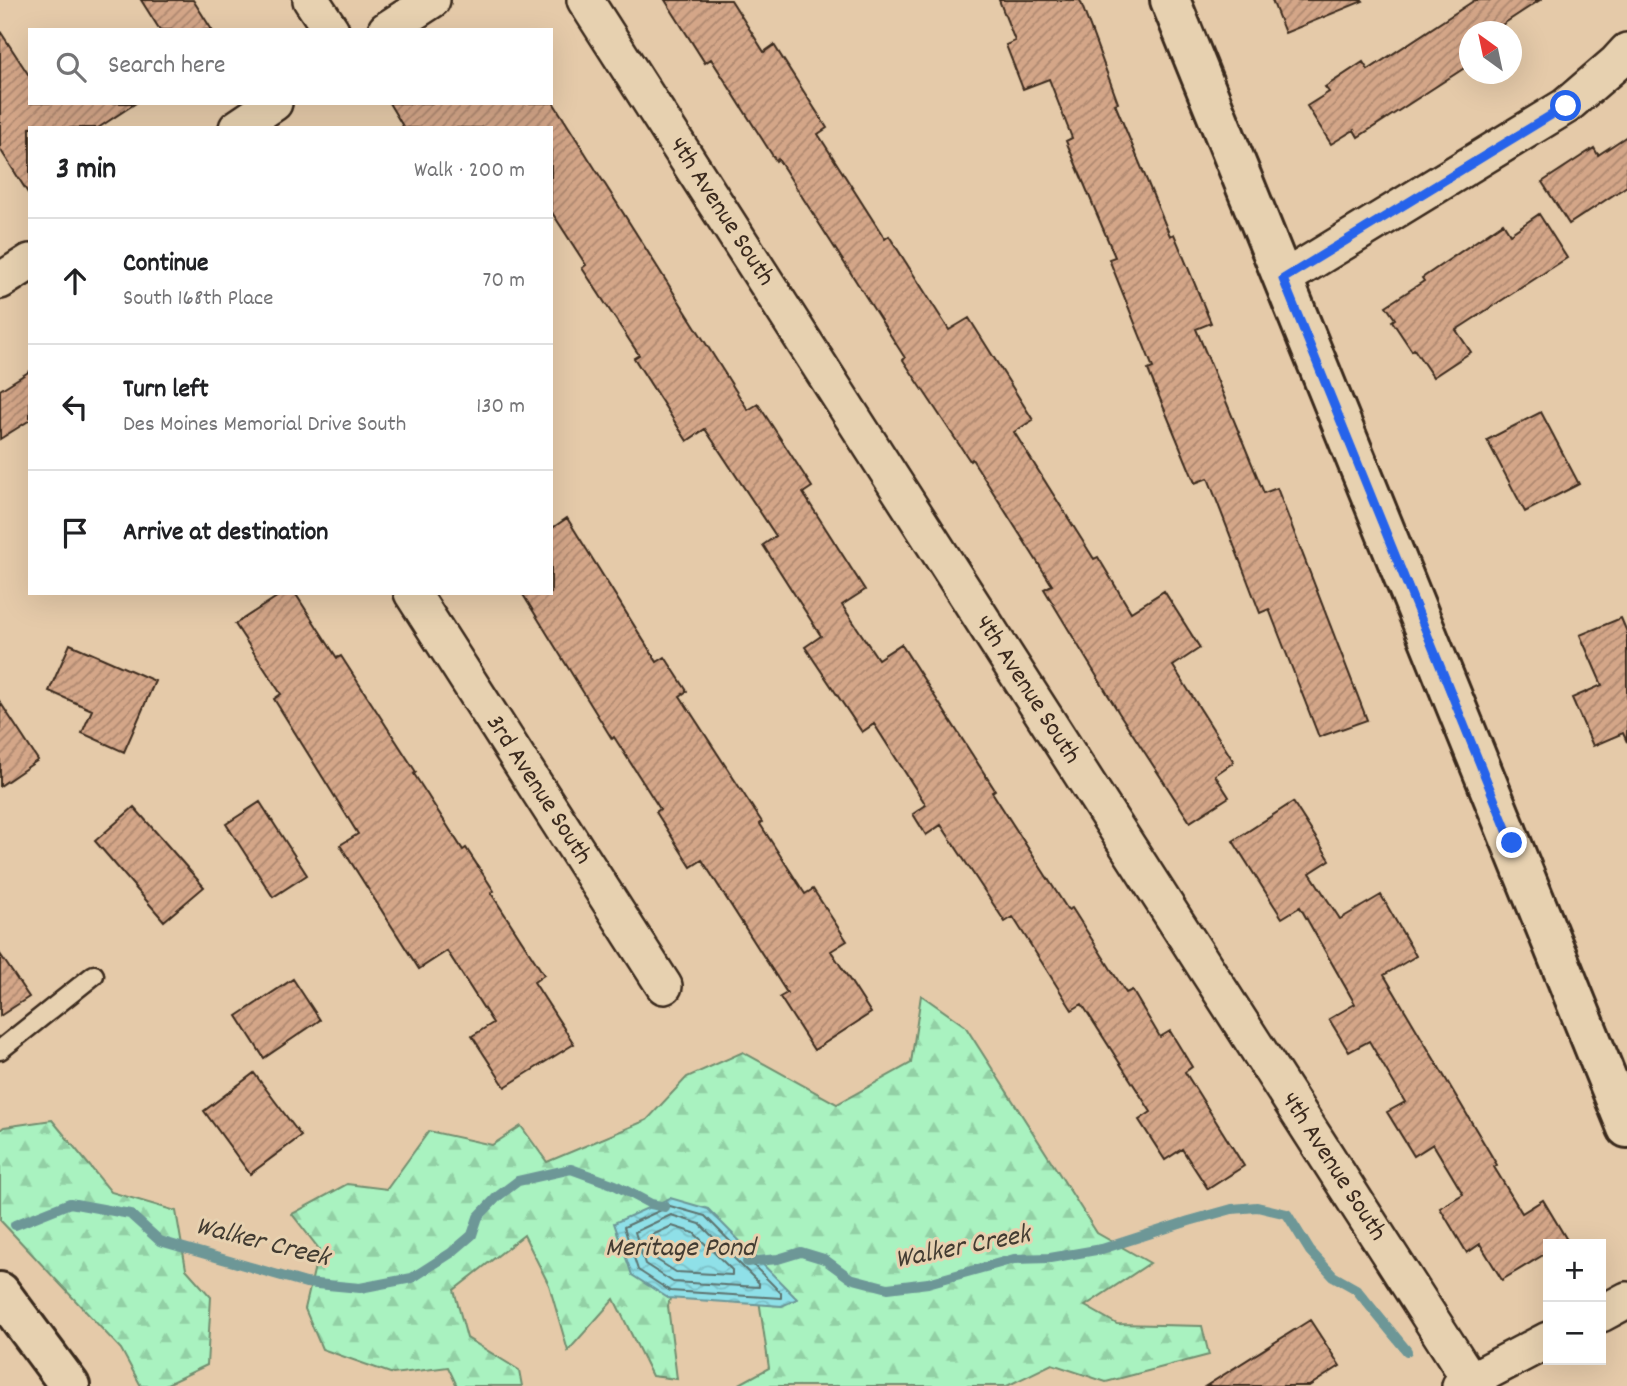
<!DOCTYPE html>
<html lang="en">
<head>
<meta charset="utf-8">
<style>
  :root { --surface:#fff; --page:#f2f2f2; --text:#202124; --muted:#757577; --line:#e0e0e0 }
  body { margin:0; font-family:Dekko,sans-serif; background:var(--page); color:var(--text) }
  .controls { position:absolute; right:21px; bottom:21px; display:grid; overflow:hidden; border-radius:0px; box-shadow:0 7px 28px #0002 }
  .controls button { width:63px; height:63px; display:grid; place-items:center; padding:0; border:0; border-bottom:2px solid var(--line); background:var(--surface); color:var(--text); font:35px sans-serif }
  .compass { position:absolute; left:1459px; top:21px; width:63px; height:63px; border-radius:50%; background:var(--surface); box-shadow:0 7px 28px #0002; rotate:327deg }
  .stop { position:absolute; width:21px; height:21px; margin:-16px; border:5px solid #2563eb; border-radius:50%; background:#fff }
  .stop.end { background:#2563eb; border-color:#fff; box-shadow:0 2px 7px #0008 }
  .list { margin:0; padding:0; list-style:none }
  h2 { display:flex; justify-content:space-between; align-items:center; height:91px; margin:0; padding:0 28px; font-size:30px }
  h2 small { font-size:23px; font-weight:400; color:var(--muted) }
  .list li { display:grid; grid-template-columns:46px 1fr auto; gap:21px; align-items:center; box-sizing:border-box; height:126px; padding:0 28px; border-top:2px solid var(--line) }
  .list b { display:block; font-size:26px; white-space:nowrap }
  .list p { margin:0; font-size:23px; white-space:nowrap; color:var(--muted) }
  .list em { font-size:23px; font-style:normal; color:var(--muted) }
  .icon { flex:none; width:38px; height:38px; fill:none; stroke:currentColor; stroke-width:2; stroke-linecap:round; stroke-linejoin:round }
  .map { position:relative; flex:none; width:1627px; height:1386px; overflow:hidden }
  .search { position:absolute; background:var(--surface); box-shadow:0 7px 28px #0002; left:28px; top:28px; width:525px; height:77px; display:flex; align-items:center; gap:18px; box-sizing:border-box; padding:0 24px; border-radius:0px; color:var(--muted); font-size:26px }
  .panel { position:absolute; background:var(--surface); box-shadow:0 7px 28px #0002; left:28px; top:126px; width:525px; height:469px; border-radius:0px }
  .map>svg:first-child { display:block }
</style>
</head>
<body>
<div class="map">
<svg width="1627" height="1386" viewBox="0 0 1627 1386">
  <defs>
    <pattern id="forest-firs" width="22" height="20" patternUnits="userSpaceOnUse" patternTransform="scale(1.75)"><rect width="22" height="20" fill="#a9f2c0"/><path d="M5 1l3.5 6h-7zM16 11l3.5 6h-7z" fill="#92d0a5"/></pattern>
    <pattern id="water-waves" width="16" height="10" patternUnits="userSpaceOnUse" patternTransform="scale(1.75)"><rect width="16" height="10" fill="#8fe0e8"/><path d="M0 5q4-4 8 0t8 0" fill="none" stroke="#7cc0c7"/></pattern>
    <pattern id="building-hatch" width="6" height="6" patternUnits="userSpaceOnUse" patternTransform="scale(1.75)"><rect width="6" height="6" fill="#d4a688"/><path d="M-1 1l2-2M0 6l6-6M5 7l2-2" fill="none" stroke="#ad876f"/></pattern>
  </defs>
  <rect width="100%" height="100%" fill="#e5caa9"/>
  <filter id="ink" filterUnits="userSpaceOnUse"><feTurbulence type="fractalNoise" baseFrequency=".0143" numOctaves="2"/><feDisplacementMap in="SourceGraphic" scale="14" xChannelSelector="R" yChannelSelector="G"/><feConvolveMatrix kernelMatrix="1 2 1 2 8 2 1 2 1" color-interpolation-filters="sRGB"/></filter>
  <g filter="url(#ink)">
    <!-- forest -->
    <path fill="url(#forest-firs)" stroke="#728e6f" stroke-width="2" d="M921 995 965 1026 1097 1233 1150 1263 1085 1306 1117 1324 1202 1326 1209 1355 1106 1382 1052 1364 1007 1386H736L769 1368 757 1286 686 1240 668 1306 677 1379 652 1376 614 1299 568 1351 549 1285 524 1235 454 1290 467 1338 519 1370 522 1386H457L448 1367 393 1374 322 1349 305 1309 319 1249 292 1214 347 1184 387 1189 429 1131 492 1145 521 1126 547 1162 647 1120 687 1077 743 1052 837 1104 911 1063Z
      M52 1120 111 1192 176 1211 186 1269 211 1297 207 1365 163 1386H141L121 1349 0 1220V1130L4 1127Z"/>
    <!-- water -->
    <path fill="url(#water-waves)" stroke="#6d9797" stroke-width="2" d="M670 1198 708 1209 797 1299 782 1306 668 1298 632 1275 614 1223Z"/>
    <g fill="none" stroke-linecap="round" stroke-linejoin="round">
      <!-- shore -->
      <path stroke="#5d736f" stroke-width="2" d="M670 1206 705 1216 781 1293V1298L670 1291 638 1270 624 1227Z
        M671 1215 700 1224 759 1283V1287L673 1282 645 1264 635 1232Z
        M672 1226 694 1233 732 1270V1275L676 1272 654 1258 648 1237Z"/>
      <!-- stream -->
      <path stroke="#6d9797" stroke-width="10" d="M15 1225 70 1203 130 1214 160 1241 306 1283 360 1288 412 1278 451 1253 472 1235 478 1217 497 1197 518 1181 571 1169 615 1185 651 1204 665 1207
        M747 1262 778 1259 801 1252 824 1259 850 1278 888 1288 928 1283 1014 1259 1050 1258 1102 1249 1189 1221 1232 1209 1257 1207 1287 1214 1310 1251 1333 1276 1356 1289 1407 1351"/>
    </g>
    <!-- building -->
    <path fill="url(#building-hatch)" stroke="#3b2a1e" stroke-width="2" d="M141 0H193L212 30H160Z
      M665 0H731L764 52 774 45 827 128 818 134 885 239 889 236 949 330 969 318 1033 420 1014 432 1094 559 1098 557 1131 612 1164 591 1200 648 1173 666 1234 762 1215 775 1229 797 1190 822 1119 713 1044 589 1052 585 972 459 970 461 903 360 905 358 778 159 776 161 711 59 705 63Z
      M999 0H1080L1118 103 1115 104 1170 236 1174 234 1211 323 1196 329 1264 493 1277 488 1367 720 1319 737 1269 609 1260 613 1208 478 1195 483 1148 370 1153 368 1109 259 1115 257 1066 141 1072 138 1049 79 1023 89 1006 45 1015 41Z
      M1272 0H1362L1363 1 1285 33Z
      M1475 0H1540L1491 32H1469V65L1358 137 1354 130 1331 144 1307 106 1329 92 1325 87 1363 62 1368 70Z
      M0 31 30 77V103H136L98 128H30V196L0 149Z
      M551 99 748 410 758 404 812 487 803 493 865 590 842 605 878 659 901 644 995 790 992 792 1068 910 1072 908 1126 993 1132 990 1160 1037 1170 1031 1192 1067 1185 1072 1244 1166 1208 1189 1182 1149 1165 1160 1139 1120 1151 1112 1082 1004 1072 1010 1013 917 1005 922 941 825 926 835 913 814 926 805 874 724 862 732 805 647 821 636 763 545 776 536 705 429 687 441 634 358 639 355 582 268 586 265 551 211V128H404L389 103H551Z
      M1627 136V186L1569 224 1542 182 1594 148 1598 155Z
      M1539 214 1567 258 1456 330 1471 352 1433 377 1414 349 1412 351 1392 321 1395 319 1386 306 1424 281 1422 278 1503 223 1510 234Z
      M30 371V420L0 439V390Z
      M1541 412 1579 484 1525 512 1487 440Z
      M567 518 657 662 665 657 687 691 680 696 762 822 760 824 805 894 813 889 847 941 831 951 871 1013 814 1050 780 997 787 993 702 860 691 867 656 812 660 809 614 737 612 739 522 593H551V529Z
      M283 593H295L337 658 341 656 416 772 414 774 463 850 466 848 494 891 491 893 544 975 534 982 574 1044 505 1087 472 1036 493 1023 447 951 419 969 340 845 358 834 274 699 281 694 235 624Z
      M1621 618 1627 632V742L1623 733 1593 746 1572 698 1602 685 1580 635Z
      M70 644 155 681 124 752 82 733 92 710 49 691Z
      M0 702 38 760 0 786Z
      M260 802 307 875 273 897 226 824Z
      M1293 802 1330 860 1310 873 1340 919 1381 895 1416 956 1384 975 1497 1165 1494 1167 1522 1213 1543 1200 1567 1240 1560 1244H1548V1252L1502 1280 1480 1244 1467 1253 1440 1208 1463 1194 1433 1144 1414 1156 1387 1112 1405 1102 1369 1041 1349 1052 1329 1019 1355 1004 1300 907 1282 918 1233 841Z
      M134 807 204 887 164 921 95 841Z
      M0 954 29 997 0 1016Z
      M293 979 320 1020 264 1058 237 1016Z
      M254 1073 301 1136 250 1174 204 1111Z
      M1310 1320 1340 1366 1309 1386H1206Z"/>
    <g fill="none" stroke-linecap="round" stroke-linejoin="round">
      <defs>
        <path id="service" d="M0 1050 94 975"/>
        <path id="minor" d="M311 0 331 30
          M585 0 1470 1380
          M386 30 432 0
          M237 128 274 103
          M1283 279 1566 106 1616 63 1627 51
          M0 281 30 262
          M412 593 664 986
          M1601 1314 1627 1300
          M1460 1386 1548 1340"/>
        <path id="tertiary" d="M0 1292 70 1386"/>
        <path id="secondary" d="M1170 0 1627 1128"/>
      </defs>
      <!-- service casing -->
      <use href="#service" stroke="#3b2a1e" stroke-width="23"/>
      <!-- minor casing -->
      <use href="#minor" stroke="#3b2a1e" stroke-width="40"/>
      <!-- tertiary casing -->
      <use href="#tertiary" stroke="#3b2a1e" stroke-width="44"/>
      <!-- secondary casing -->
      <use href="#secondary" stroke="#3b2a1e" stroke-width="44"/>
      <!-- service -->
      <use href="#service" stroke="#e7d1b0" stroke-width="18"/>
      <!-- minor -->
      <use href="#minor" stroke="#e7d1b0" stroke-width="35"/>
      <!-- tertiary -->
      <use href="#tertiary" stroke="#e7d1b0" stroke-width="38"/>
      <!-- secondary -->
      <use href="#secondary" stroke="#e7d1b0" stroke-width="38"/>
    </g>
  </g>
  <g fill="none" stroke-linecap="round" stroke-linejoin="round" filter="url(#ink)">
    <!-- route -->
    <path stroke="#2563eb" stroke-width="9" d="M1512 843 1283 279 1566 106"/>
  </g>
  <g text-anchor="middle" dominant-baseline="central" stroke-width="6" stroke-linejoin="round" paint-order="stroke">
    <!-- street labels -->
    <g font-size="26" fill="#3b2a1e" stroke="#e7d1b0">
      <text transform="translate(721 212) rotate(57)">4th Avenue South</text>
      <text transform="translate(1027 690) rotate(57)">4th Avenue South</text>
      <text transform="translate(538 790) rotate(57)">3rd Avenue South</text>
      <text transform="translate(1333 1167) rotate(57)">4th Avenue South</text>
    </g>
    <!-- water labels -->
    <g font-size="28" font-style="italic" fill="#433c32" stroke="#e7d1b0">
      <text transform="translate(262 1244) rotate(14)">Walker Creek</text>
      <text transform="translate(963 1249) rotate(-11)">Walker Creek</text>
      <text x="680" y="1250">Meritage Pond</text>
    </g>
  </g>
</svg>
<div class="controls">
<button>+</button>
<button>−</button>
</div>
<svg class="compass" viewBox="-18 -18 36 36"><path d="M0-13l5 13h-10z" fill="#e53935"/><path d="M0 13l5-13h-10z" fill="#757577"/></svg>
<div class="stop" style="left:1566px;top:106px"></div>
<div class="stop end" style="left:1512px;top:843px"></div>
<div class="search"><svg class="icon" aria-label="search" viewBox="0 0 24 24"><circle cx="10" cy="10" r="6"/><path d="M15 15l6 6"/></svg>Search here</div>
<section class="panel">
<h2>3 min<small>Walk · 200 m</small></h2>
<ul class="list">
<li><svg class="icon" aria-label="ahead" viewBox="0 0 24 24"><path d="M12 20V5M6 11l6-6 6 6"/></svg><div><b>Continue</b><p>South 168th Place</p></div><em>70 m</em></li>
<li><svg class="icon" aria-label="left" viewBox="0 0 24 24"><path d="M17 20v-9H6M10 6l-5 5 5 5"/></svg><div><b>Turn left</b><p>Des Moines Memorial Drive South</p></div><em>130 m</em></li>
<li><svg class="icon" aria-label="arrive" viewBox="0 0 24 24"><path d="M6 21V4h12l-3 4 3 4H6"/></svg><div><b>Arrive at destination</b></div></li>
</ul>
</section>
</div>
</body>
</html>
